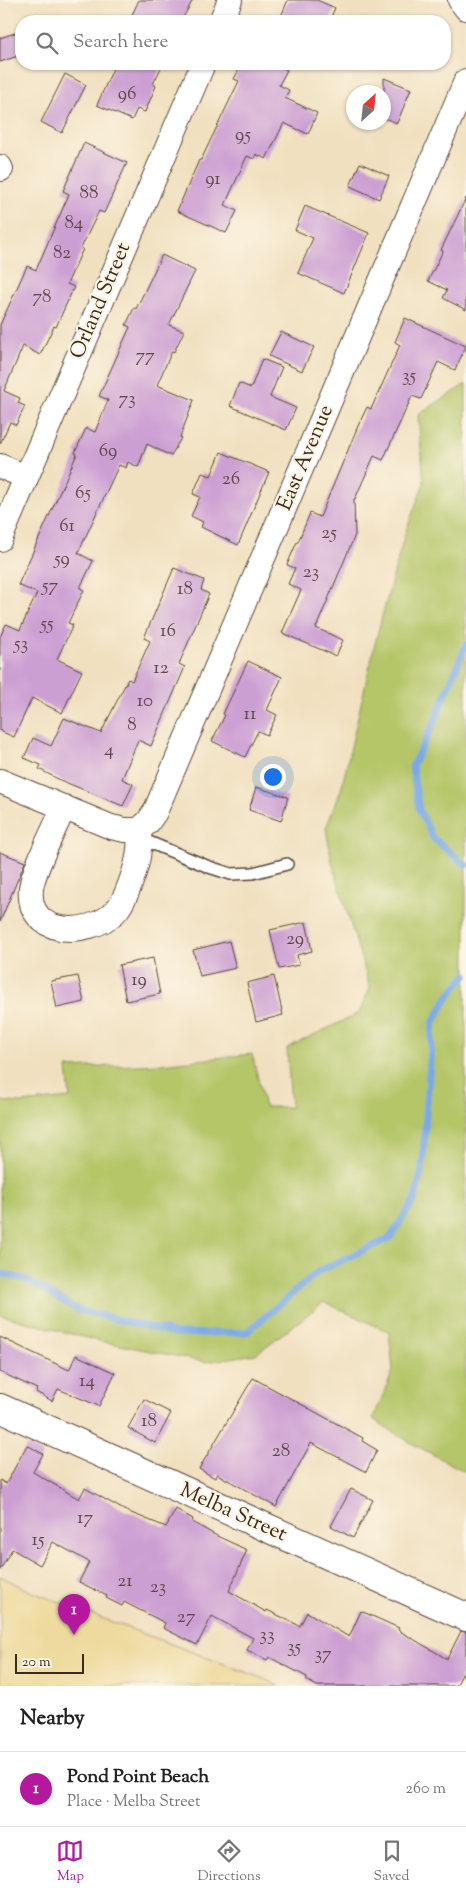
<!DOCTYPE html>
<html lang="en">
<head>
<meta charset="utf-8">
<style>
  :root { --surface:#fff; --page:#f6f6f6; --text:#222; --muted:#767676; --line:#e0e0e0; --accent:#b5179e }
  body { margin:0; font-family:"Sorts Mill Goudy",serif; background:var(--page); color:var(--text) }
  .compass { position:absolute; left:346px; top:85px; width:45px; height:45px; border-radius:50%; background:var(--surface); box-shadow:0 1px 4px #0004; rotate:27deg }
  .scale { position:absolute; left:15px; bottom:12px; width:69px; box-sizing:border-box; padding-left:5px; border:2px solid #3b2a1e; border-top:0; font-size:14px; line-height:18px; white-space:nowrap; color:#3b2a1e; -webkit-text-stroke:4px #fcf5e5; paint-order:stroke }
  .you { position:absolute; left:272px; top:776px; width:18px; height:18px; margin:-12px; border:4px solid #fff; border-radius:50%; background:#1a73e8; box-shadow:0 0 0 8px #1a73e833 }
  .badge { display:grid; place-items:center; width:32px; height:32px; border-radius:50%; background:var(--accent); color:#fff; font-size:16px; font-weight:700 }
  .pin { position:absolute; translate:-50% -41px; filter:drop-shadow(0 1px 2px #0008) }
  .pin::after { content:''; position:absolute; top:26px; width:18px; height:15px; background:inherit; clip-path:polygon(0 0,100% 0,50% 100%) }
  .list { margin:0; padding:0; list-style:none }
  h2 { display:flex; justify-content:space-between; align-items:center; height:65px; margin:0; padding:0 20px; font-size:21px }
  h2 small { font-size:16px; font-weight:400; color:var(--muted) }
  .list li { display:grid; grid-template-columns:32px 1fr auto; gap:15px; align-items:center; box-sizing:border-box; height:75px; padding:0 20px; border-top:1px solid var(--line) }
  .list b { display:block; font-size:19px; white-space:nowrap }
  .list p { margin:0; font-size:16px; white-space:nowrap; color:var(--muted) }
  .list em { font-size:16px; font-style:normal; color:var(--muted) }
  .icon { flex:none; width:28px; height:28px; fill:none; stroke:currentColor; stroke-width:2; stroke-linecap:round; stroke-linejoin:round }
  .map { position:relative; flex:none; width:466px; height:1686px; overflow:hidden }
  .search { position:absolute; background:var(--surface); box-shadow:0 1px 4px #0004; left:15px; right:15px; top:15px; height:55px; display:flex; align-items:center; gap:12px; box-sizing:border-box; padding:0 18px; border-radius:20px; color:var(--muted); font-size:19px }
  .sheet { height:140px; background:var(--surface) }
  nav { display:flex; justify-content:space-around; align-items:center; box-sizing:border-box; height:70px; border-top:1px solid var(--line); background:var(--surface); font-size:14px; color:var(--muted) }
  nav a { display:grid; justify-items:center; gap:2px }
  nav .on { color:var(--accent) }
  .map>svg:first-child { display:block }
</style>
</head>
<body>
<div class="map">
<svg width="466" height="1686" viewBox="0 0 466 1686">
  <rect width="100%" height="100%" fill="#fcf5e5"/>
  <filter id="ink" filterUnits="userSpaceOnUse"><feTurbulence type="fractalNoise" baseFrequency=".02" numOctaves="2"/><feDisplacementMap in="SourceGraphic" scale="10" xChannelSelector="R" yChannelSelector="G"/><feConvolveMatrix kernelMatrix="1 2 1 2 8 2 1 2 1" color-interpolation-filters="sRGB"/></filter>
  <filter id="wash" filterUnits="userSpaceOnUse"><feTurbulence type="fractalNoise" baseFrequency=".0096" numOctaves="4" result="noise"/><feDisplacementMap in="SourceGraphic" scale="20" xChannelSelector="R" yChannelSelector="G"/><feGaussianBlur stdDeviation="1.12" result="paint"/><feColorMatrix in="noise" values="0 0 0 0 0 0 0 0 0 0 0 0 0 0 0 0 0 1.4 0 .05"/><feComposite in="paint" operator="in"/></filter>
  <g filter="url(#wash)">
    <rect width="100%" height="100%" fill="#f1e0c0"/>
    <!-- green -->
    <path fill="#b5c669" stroke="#787844" d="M466 384V1472L413 1444 373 1419 393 1371 389 1332 324 1302 256 1354 205 1362 90 1339 0 1315V1101L21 1103 70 1098 67 1068 161 1064 252 1054 265 1107H291L287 1048 359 1013 370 988 332 862 326 828 341 790 376 639 405 533 424 483 418 415Z"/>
    <!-- sand -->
    <path fill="#eeda9e" stroke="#94825e" d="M0 1576 32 1592 264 1679 279 1686H0Z"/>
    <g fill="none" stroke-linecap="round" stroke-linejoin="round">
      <!-- stream -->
      <path stroke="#7aa9e4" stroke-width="7" d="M466 645 433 725 412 766 419 809 433 838 466 865
        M0 1273 27 1280 78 1310 178 1334 247 1332 319 1271 390 1238 415 1199 422 1169 433 1023 447 998 466 975"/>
    </g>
    <g id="blocks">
      <!-- building -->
      <path fill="#cc9fd3" d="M139 0H193L181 21H129Z
        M288 0H317L335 8 329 21H279Z
        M21 31V55L0 62V38Z
        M115 64H163L153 84 156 86 145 112 137 109 132 120 97 105Z
        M242 64H276L287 70 279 85 289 90 285 98 317 113 308 134 284 123 266 159 256 154 254 159 247 156 225 205 237 211 226 233 177 211 199 160H201L239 81 234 79Z
        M65 74 86 85 62 133 41 122Z
        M384 78 411 89 397 123 384 118Z
        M84 143 127 163 104 213 99 211 81 248 83 249 67 284 74 287 56 327 54 326 40 355 23 346 4 391 20 398 18 403 25 406 16 425 10 422 0 444V325L27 266 36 270 69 194 63 191Z
        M360 163 389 176 379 199 350 186Z
        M466 198V310L443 298 447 290 428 281 443 251 441 250Z
        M305 206 369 233 344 293 298 273 313 238 295 230Z
        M162 255 195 271 169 325 184 331 174 352 172 351 157 385 194 400 180 437 181 438 171 456 147 444 138 467 128 462 126 468 119 465 78 553 93 561 80 588 84 590 68 623 73 625 57 659 82 671 62 713 32 698 14 737 0 731V637L6 624 20 630 37 593 18 585 77 454 75 453 86 428 95 432 108 400 99 396 130 327 126 325 134 308 136 309Z
        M405 318 466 346 455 370 438 362 421 399 412 396 383 460 374 456 355 499H354L355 535 316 628 343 640 336 656 282 633 301 590 288 584 295 568 287 565 297 542H298L310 513 320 517 358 426 367 407 371 409 400 345 395 342Z
        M281 332 314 347 302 371 269 356Z
        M262 359 282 367 270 397 296 408 286 430 230 406 239 383 251 388Z
        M221 452 269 472 238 545 201 527 203 522 191 516 200 497 193 494 202 473 211 476Z
        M174 568 204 580 201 590 209 594 179 664 185 667 151 746 138 740 122 779 133 784 123 806 60 780 39 769 41 765 24 758 33 738 51 746 64 718 101 733 128 679 132 681 150 641 144 638Z
        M248 661 282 677 267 710 277 715 267 735 258 731 245 757 212 741 225 715 223 714Z
        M256 787 288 797 281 821 249 810Z
        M0 852 25 862 0 922Z
        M306 922 312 951 297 955 299 965 279 969 270 930Z
        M229 941 236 968 200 976 193 950Z
        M153 958 160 994 126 1001 119 965Z
        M78 976 84 1002 57 1008 51 981Z
        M274 976 283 1015 256 1022 247 983Z
        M0 1337 69 1370 76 1355 115 1373 99 1406 58 1389 52 1401 36 1392 37 1389 0 1372Z
        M253 1378 363 1438 362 1441 377 1450 366 1472 311 1443 276 1507 217 1474 215 1478 199 1469Z
        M144 1399 171 1413 155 1443 128 1428Z
        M27 1445 43 1454 33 1472 79 1499 85 1488 124 1510 166 1527 176 1509 193 1519 192 1522 217 1536 247 1550 229 1591 266 1612 267 1610 300 1626 307 1612 349 1637 361 1611 399 1628 398 1630 447 1659 461 1631 466 1632V1667L456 1686H317L306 1680 307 1677 269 1657 267 1660 247 1650 253 1638 212 1616 197 1645 163 1628 165 1623 124 1602 122 1606 106 1598 107 1596 79 1582 89 1562 53 1542 40 1565 12 1549 0 1570V1480L6 1484Z
        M351 1489 373 1500 353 1538 331 1526Z"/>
    </g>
  </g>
  <g filter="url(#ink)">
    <use href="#blocks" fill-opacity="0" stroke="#564536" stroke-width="1"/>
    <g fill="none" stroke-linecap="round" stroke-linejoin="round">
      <defs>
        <path id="service" d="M139 838 209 867 231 874 253 873 287 864"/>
        <path id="minor" d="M460 0 466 8
          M221 21 230 0
          M0 167 1 169
          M0 466 26 477
          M0 539 203 64
          M0 781 111 827 125 830H139
          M64 807C55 828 34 868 31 888 26 937 88 938 115 912 126 901 138 865 139 849 140 843 139 836 139 830
          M139 830 148 822 155 812 466 81"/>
        <path id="secondary" d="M0 1408 466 1617"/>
      </defs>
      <!-- service casing -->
      <use href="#service" stroke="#564536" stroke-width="14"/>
      <!-- minor casing -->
      <use href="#minor" stroke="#564536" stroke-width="26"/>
      <!-- secondary casing -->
      <use href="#secondary" stroke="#564536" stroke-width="30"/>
      <!-- service -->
      <use href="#service" stroke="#fff" stroke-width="11"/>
      <!-- minor -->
      <use href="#minor" stroke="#fff" stroke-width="24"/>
      <!-- secondary -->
      <use href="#secondary" stroke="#fff" stroke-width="28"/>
    </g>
  </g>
  <g text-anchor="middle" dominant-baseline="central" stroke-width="4.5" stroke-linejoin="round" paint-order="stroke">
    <!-- number labels -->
    <g font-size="19" fill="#5f474b">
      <text x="127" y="94">96</text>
      <text x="243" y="135">95</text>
      <text x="213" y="179">91</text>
      <text x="89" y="193">88</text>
      <text x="74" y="223">84</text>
      <text x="62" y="253">82</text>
      <text x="42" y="297">78</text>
      <text x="145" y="356">77</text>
      <text x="409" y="376">35</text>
      <text x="127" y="399">73</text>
      <text x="108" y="451">69</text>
      <text x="231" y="479">26</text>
      <text x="83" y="493">65</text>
      <text x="67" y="526">61</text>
      <text x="329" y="533">25</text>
      <text x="62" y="559">59</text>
      <text x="311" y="572">23</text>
      <text x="50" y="586">57</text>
      <text x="185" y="589">18</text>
      <text x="47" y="624">55</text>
      <text x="168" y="631">16</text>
      <text x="21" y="644">53</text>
      <text x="161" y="668">12</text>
      <text x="145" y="701">10</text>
      <text x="250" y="714">11</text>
      <text x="132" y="725">8</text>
      <text x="109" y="750">4</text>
      <text x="295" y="939">29</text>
      <text x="139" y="980">19</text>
      <text x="87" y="1381">14</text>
      <text x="149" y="1421">18</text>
      <text x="281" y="1451">28</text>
      <text x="85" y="1518">17</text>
      <text x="38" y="1540">15</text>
      <text x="125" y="1581">21</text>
      <text x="158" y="1587">23</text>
      <text x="186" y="1617">27</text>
      <text x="267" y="1635">33</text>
      <text x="294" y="1647">35</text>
      <text x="323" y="1654">37</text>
    </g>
    <!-- street labels -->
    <g font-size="21" fill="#3b2a1e" stroke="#fcf5e5">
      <text transform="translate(101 301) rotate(-67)">Orland Street</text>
      <text transform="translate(306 458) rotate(-67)">East Avenue</text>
      <text transform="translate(233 1513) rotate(24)">Melba Street</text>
    </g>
  </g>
</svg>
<svg class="compass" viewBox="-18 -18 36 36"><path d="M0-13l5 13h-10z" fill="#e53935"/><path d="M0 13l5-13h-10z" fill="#767676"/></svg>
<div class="scale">20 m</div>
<div class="you"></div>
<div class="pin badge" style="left:74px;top:1635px">1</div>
<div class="search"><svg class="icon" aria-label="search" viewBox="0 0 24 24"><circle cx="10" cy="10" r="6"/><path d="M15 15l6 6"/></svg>Search here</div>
</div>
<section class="sheet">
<h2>Nearby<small></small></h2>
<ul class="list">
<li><span class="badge">1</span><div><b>Pond Point Beach</b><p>Place · Melba Street</p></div><em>260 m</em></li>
</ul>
</section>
<nav>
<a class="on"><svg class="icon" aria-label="map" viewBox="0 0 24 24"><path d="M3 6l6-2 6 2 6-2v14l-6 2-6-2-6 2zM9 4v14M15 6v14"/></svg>Map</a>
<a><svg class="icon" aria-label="directions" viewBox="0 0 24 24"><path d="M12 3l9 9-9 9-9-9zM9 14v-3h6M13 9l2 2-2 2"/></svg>Directions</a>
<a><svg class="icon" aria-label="saved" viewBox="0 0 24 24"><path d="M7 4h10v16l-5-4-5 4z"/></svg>Saved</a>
</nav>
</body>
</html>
